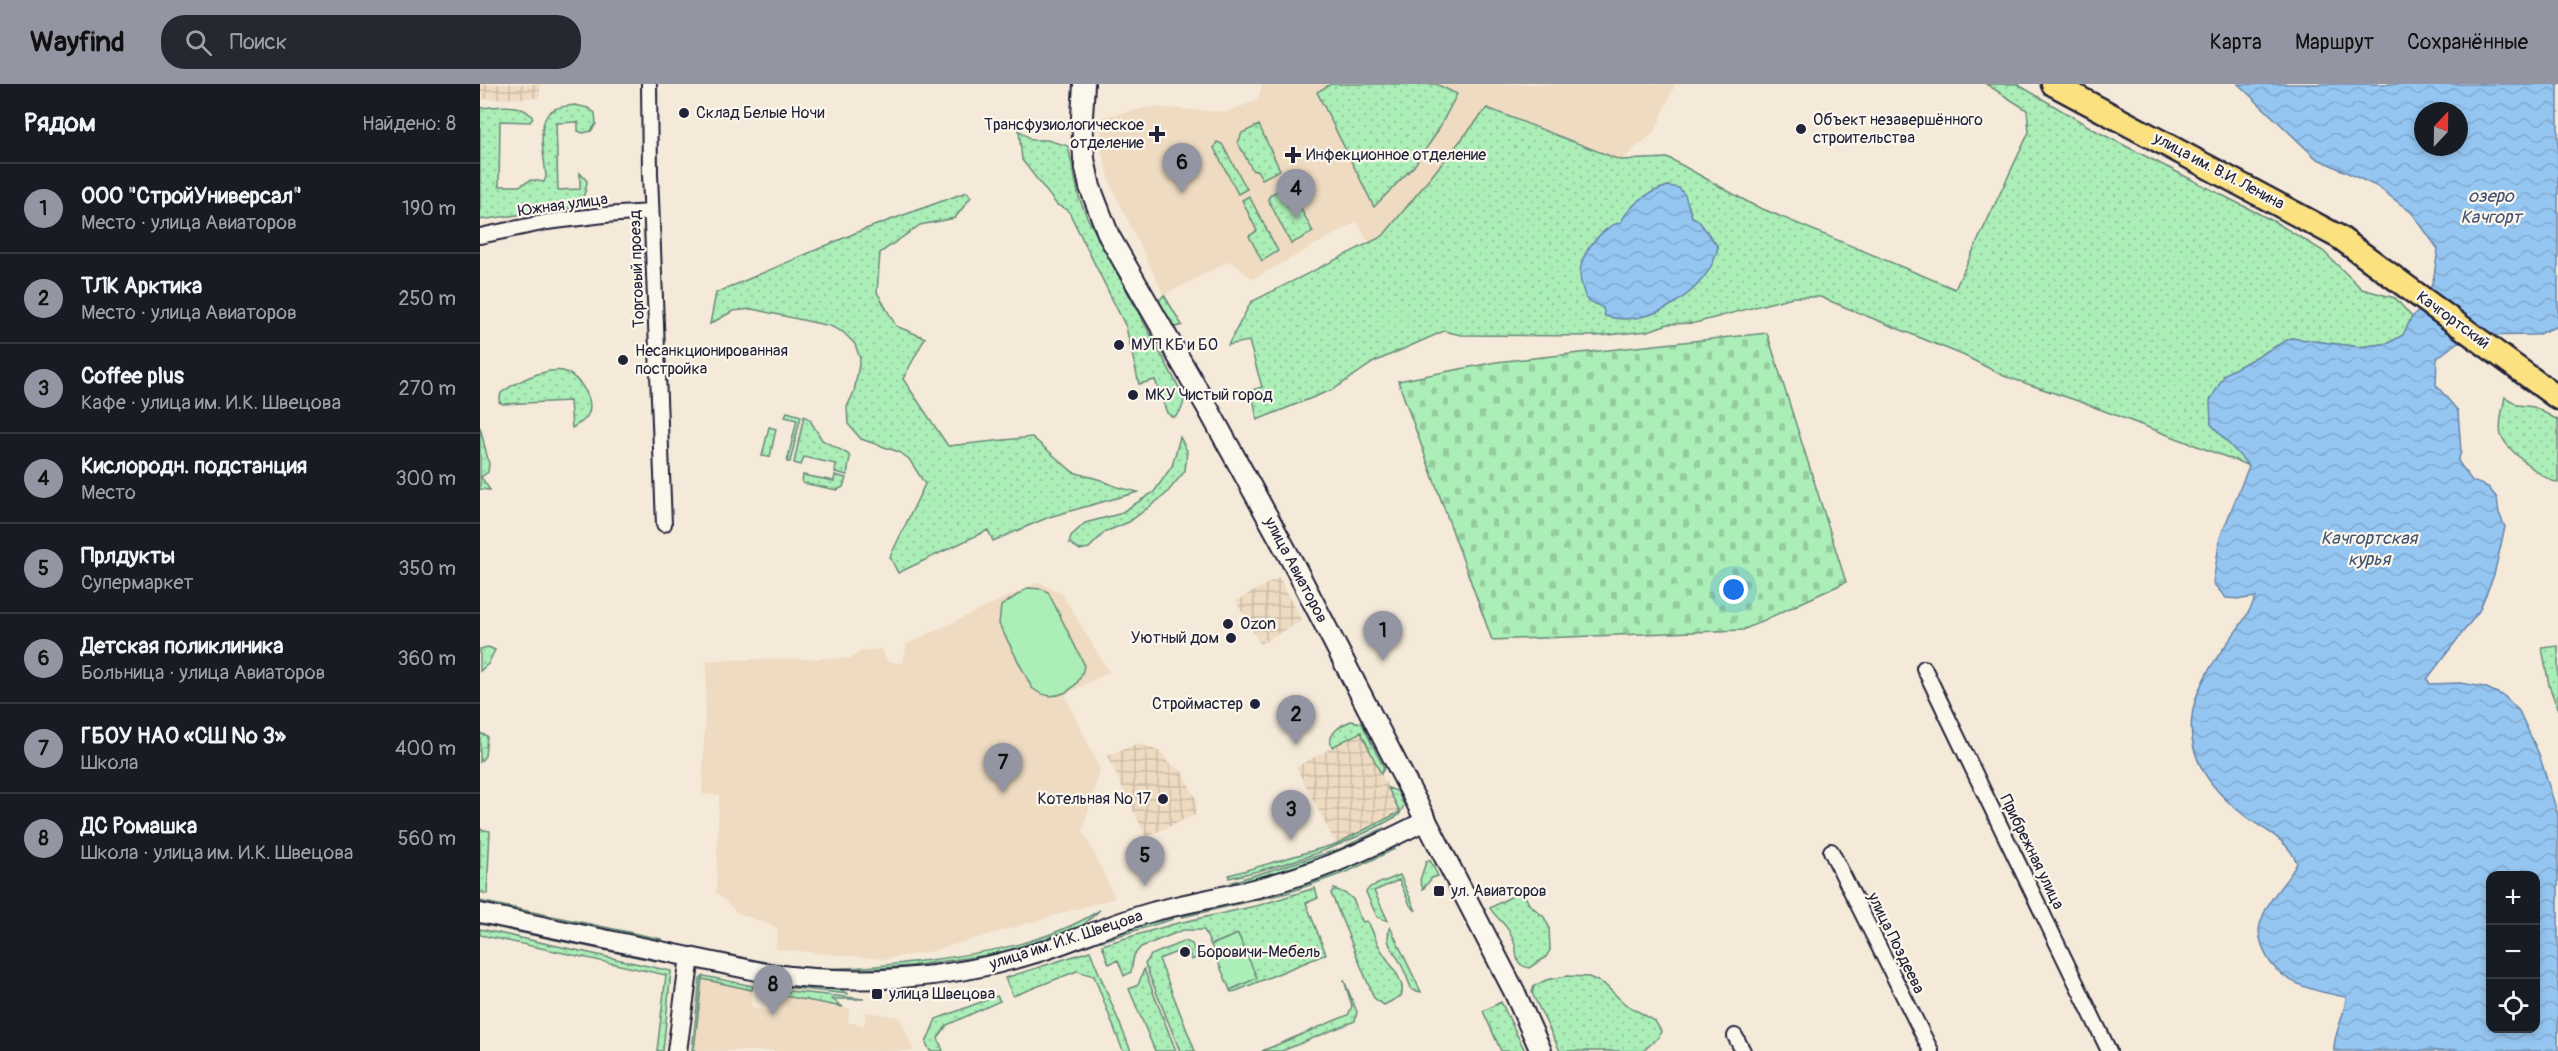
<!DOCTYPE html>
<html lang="ru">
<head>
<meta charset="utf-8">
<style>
  :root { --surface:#171b24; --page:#242831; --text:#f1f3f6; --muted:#9ea1a6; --line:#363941; --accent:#9495a2 }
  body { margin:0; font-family:Pangolin,sans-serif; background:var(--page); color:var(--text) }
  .controls { position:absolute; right:18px; bottom:18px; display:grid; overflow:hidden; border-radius:12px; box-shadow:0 3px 9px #0003 }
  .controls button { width:54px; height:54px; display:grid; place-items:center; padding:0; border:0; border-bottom:2px solid var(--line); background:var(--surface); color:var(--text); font:30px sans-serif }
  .compass { position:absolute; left:1934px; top:18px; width:54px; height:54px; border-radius:50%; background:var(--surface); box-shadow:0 3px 9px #0003; rotate:22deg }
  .you { position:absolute; left:1254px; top:506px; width:21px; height:21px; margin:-15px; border:4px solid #fff; border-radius:50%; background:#1a73e8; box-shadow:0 0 0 9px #1a73e833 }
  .badge { display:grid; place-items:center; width:39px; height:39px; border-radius:50%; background:var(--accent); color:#111; font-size:20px; font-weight:700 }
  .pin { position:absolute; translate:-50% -50px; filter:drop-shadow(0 2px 3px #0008) }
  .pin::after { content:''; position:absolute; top:32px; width:21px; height:18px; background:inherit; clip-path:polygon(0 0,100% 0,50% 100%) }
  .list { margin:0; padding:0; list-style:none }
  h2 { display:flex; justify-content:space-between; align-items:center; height:78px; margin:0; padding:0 24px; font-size:26px }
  h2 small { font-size:20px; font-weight:400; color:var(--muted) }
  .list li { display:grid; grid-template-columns:39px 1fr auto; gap:18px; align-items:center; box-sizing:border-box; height:90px; padding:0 24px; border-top:2px solid var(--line) }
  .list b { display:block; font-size:22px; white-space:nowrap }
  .list p { margin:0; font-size:20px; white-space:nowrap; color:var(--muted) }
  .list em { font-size:20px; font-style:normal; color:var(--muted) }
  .icon { flex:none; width:33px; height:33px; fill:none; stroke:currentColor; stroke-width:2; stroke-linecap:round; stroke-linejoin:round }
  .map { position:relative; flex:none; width:2078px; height:967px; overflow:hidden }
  header { display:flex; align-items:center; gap:36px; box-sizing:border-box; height:84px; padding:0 30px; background:var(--accent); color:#111 }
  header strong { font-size:28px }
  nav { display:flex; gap:33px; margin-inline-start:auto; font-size:21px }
  .search { width:420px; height:54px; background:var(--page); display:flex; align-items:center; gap:15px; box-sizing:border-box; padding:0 21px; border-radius:24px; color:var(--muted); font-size:22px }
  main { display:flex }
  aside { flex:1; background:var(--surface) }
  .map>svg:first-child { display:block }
</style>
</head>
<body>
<header>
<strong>Wayfind</strong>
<div class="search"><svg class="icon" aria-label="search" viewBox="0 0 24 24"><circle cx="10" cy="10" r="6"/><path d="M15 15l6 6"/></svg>Поиск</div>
<nav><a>Карта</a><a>Маршрут</a><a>Сохранённые</a></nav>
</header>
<main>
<aside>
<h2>Рядом<small>Найдено: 8</small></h2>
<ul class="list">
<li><span class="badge">1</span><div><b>ООО &quot;СтройУниверсал&quot;</b><p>Место · улица Авиаторов</p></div><em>190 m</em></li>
<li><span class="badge">2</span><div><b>ТЛК Арктика</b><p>Место · улица Авиаторов</p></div><em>250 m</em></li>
<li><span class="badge">3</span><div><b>Coffee plus</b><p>Кафе · улица им. И.К. Швецова</p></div><em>270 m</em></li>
<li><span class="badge">4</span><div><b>Кислородн. подстанция</b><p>Место</p></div><em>300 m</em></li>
<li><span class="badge">5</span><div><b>Прлдукты</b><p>Супермаркет</p></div><em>350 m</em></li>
<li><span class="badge">6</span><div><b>Детская поликлиника</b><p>Больница · улица Авиаторов</p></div><em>360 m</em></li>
<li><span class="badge">7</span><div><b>ГБОУ НАО «СШ № 3»</b><p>Школа</p></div><em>400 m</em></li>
<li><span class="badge">8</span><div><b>ДС Ромашка</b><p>Школа · улица им. И.К. Швецова</p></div><em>560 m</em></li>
</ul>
</aside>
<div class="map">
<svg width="2078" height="967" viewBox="0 0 2078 967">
  <defs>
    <pattern id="industrial-grid" width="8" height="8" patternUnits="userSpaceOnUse" patternTransform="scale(1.5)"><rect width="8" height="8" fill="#eedbc2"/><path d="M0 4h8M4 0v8" fill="none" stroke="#ccbca8"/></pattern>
    <pattern id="grass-dots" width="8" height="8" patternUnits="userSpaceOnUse" patternTransform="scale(1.5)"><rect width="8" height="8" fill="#aceeb7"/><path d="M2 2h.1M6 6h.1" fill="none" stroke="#94cc9e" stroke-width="1.8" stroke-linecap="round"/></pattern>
    <pattern id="cemetery-stones" width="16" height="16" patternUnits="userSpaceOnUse" patternTransform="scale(1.5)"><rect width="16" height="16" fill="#aceeb7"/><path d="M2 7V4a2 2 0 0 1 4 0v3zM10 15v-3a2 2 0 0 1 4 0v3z" fill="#94cc9e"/></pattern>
    <pattern id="water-waves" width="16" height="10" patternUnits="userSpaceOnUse" patternTransform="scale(1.5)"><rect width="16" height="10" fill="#95c6f1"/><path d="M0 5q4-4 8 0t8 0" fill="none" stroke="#80aad0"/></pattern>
  </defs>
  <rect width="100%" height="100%" fill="#f5ead9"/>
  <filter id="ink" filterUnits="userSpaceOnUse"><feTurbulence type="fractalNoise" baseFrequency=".0167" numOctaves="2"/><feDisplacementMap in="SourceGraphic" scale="12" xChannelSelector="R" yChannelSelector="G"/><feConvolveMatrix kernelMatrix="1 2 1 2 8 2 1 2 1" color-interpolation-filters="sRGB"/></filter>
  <g filter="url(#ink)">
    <!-- built -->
    <path fill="#eedbc2" d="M782 0H1195L1175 48 1140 77 1007 24 903 152 889 159 877 138 773 195 750 177 684 211 632 104 620 61 622 33 670 23 746 28 778 16Z
      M559 498 582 510 629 588 585 611 620 685 603 746 635 814 449 868 404 875 295 865 298 844 257 829 236 808 239 711 222 710 227 576 372 574 380 567 401 565 408 578 423 579 427 560Z
      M221 895 272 906 271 923 294 928 297 910 370 925 368 938 384 941 386 928 420 933 434 967H214Z"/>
    <!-- industrial -->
    <path fill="url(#industrial-grid)" d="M0 0H60V14L0 15Z
      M799 493 822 537 780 560 756 517Z
      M881 648 920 728 856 760 816 683Z
      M658 659 683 669 688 679 701 686 717 717 715 731 666 753 627 672Z"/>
    <!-- grass -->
    <path fill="url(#grass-dots)" stroke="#678879" stroke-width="1.5" fill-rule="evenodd" d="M851 0H956L977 10 956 50 934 82 894 123 837 8Z
      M1506 0H1537L1618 48 1795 138 1843 167 1882 205 1915 214 1932 233 1923 251 1909 259 1880 263 1811 254 1745 290 1731 340 1770 382 1598 317 1524 292 1485 272 1340 213H1313L1215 239 1188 240 1168 247 1118 252 981 251 964 247 894 278 854 305 777 336 772 306 782 303 769 257 748 261 771 218 903 152 1007 24 1140 76 1189 74 1273 121 1475 205 1549 48 1547 26ZM1188 102 1208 120 1212 133 1218 136 1238 163 1125 232 1123 224 1141 138C1151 121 1168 108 1188 102Z
      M95 21 108 24 115 29 116 40 111 47 103 49 98 47V38L76 39 78 106 100 105V89L107 97C106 111 102 117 90 124L0 136V24C17 23 42 17 53 34L50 38 20 37 19 102H39L51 96 64 98 66 93C65 75 55 39 71 27 78 22 87 22 95 21Z
      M779 41 800 86 782 95 777 86 773 87 758 59 762 49Z
      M539 46 552 56H567L588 62 599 113 607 133 704 313C704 321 701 330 693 333L687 329 675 296 659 300 646 243 588 126 577 121 542 76Z
      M737 58 742 60 767 105 758 110 734 64Z
      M809 102 833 148 811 160 788 115 791 110Z
      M487 108 491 113 475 134 440 141 400 169 397 208 416 242 445 254 423 295 468 362 552 353 593 388 621 396 637 403 658 408 569 433 513 457 508 446 418 489 410 473 445 400 429 375 419 368 381 355 368 340 367 323 374 308 380 275 375 260 363 248 350 242 272 225 253 227 230 240 236 209 380 147Z
      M769 112 798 167 782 177 769 152 777 147 762 116Z
      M684 211 702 241 696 243 690 242 678 218Z
      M69 287C73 287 79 286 83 287 100 292 120 321 104 336 101 339 96 341 92 344L90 317 23 320 19 318 21 309C36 298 50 291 69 287Z
      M2025 313 2038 321 2054 323 2078 336V399C2063 395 2027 366 2021 351 2018 340 2023 324 2025 313Z
      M307 328 321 332 310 378H307L317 336 305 333Z
      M324 332 330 336 342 356 368 370 370 373 367 391 355 388 356 380 324 373 321 381 314 379Z
      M0 343 9 380 8 388 1 393 10 406 0 405Z
      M289 343 296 345 290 373 282 372Z
      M700 353 707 367 705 387 685 411 649 438 625 448 609 464 600 466 589 459 591 452 605 439 639 430 674 408 692 382Z
      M323 391 354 397 355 391 366 394 363 403 357 406 322 399Z
      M2078 562V626L2069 601 2062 564Z
      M8 563 15 566 8 580 0 587V565Z
      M871 637 882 639 884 644 904 684 901 690 881 648 852 663C846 651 860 641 871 637Z
      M0 649 7 652 5 672 0 678Z
      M908 704 917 707 924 721 919 731C861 764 814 779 749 794V791L856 760 920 728Z
      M904 744 906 746C857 770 809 786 756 799L752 798 860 765Z
      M0 745 10 747 7 810 0 808Z
      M913 762 915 765 869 787 807 809 702 833 701 830 839 794Z
      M950 776 958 792 952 794 943 805 940 796 946 778Z
      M920 791 936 827 930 821 919 796 894 807 908 837 897 833 886 808 890 803Z
      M835 804 838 814 826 819 846 870 756 907 751 908 750 906 776 894 758 850 731 861 724 846H703L661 863 654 871 651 888 644 892 638 876 629 880 622 861 694 840 780 821Z
      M854 805C884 815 870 821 883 838L887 837C893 845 894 854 899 862 905 875 928 898 921 912L904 921 894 914 851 809Z
      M1041 810 1045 812 1049 820 1064 833 1069 843 1070 866 1066 873 1049 884C1034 880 1038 873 1035 861 1034 857 1031 851 1029 847 1024 838 1015 833 1010 824L1034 811Z
      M0 817 182 855 181 859 0 822Z
      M620 826 603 841 565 855 515 870 430 882 346 888 296 883 240 872 241 869C275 876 309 884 345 884 380 885 415 880 450 876 509 868 568 859 620 826Z
      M692 832 693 835 621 857 623 852Z
      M0 837 176 875V877L0 840Z
      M910 843 941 908 932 906C928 897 925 887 920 878 913 865 904 859 910 843Z
      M0 845 191 887 183 967H177L186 891 0 851Z
      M705 857 712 860 717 873 712 876 707 864 679 875 715 967H700L665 880 671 871Z
      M610 867 651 967H643L614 892 597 887 533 912 525 894Z
      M664 885 696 967H675L649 905 658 901Z
      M224 892 273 902 272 906 222 895 214 967H212L220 895Z
      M1087 892 1109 893 1124 900 1145 920 1175 937 1181 947 1179 953 1163 967H1080L1052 909 1054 902 1066 896Z
      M864 896 877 928 875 937 802 967H782L868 931 872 922Z
      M296 898 352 903 369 910 292 902Z
      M290 905 384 915H352L363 923 289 909Z
      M517 912 520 917 467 941 458 954 463 967H450L446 959 456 935Z
      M1021 918 1045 967H1021L1003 927Z"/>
    <!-- cemetery -->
    <path fill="url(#cemetery-stones)" stroke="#678879" stroke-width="1.5" d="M1287 249 1366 498 1263 546 1012 556 918 297 1016 278Z"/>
    <!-- garden -->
    <path fill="#aceeb7" stroke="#678879" stroke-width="1.5" d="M548 504 562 505 568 508 604 580C602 606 573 622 552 604L519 540 521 522Z
      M758 850 777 894 750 906 731 861Z"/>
    <!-- water -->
    <path fill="url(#water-waves)" stroke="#6784a8" stroke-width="1.5" fill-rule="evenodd" d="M1758 0H2078V242L2056 251 1986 252 1957 274 1956 301 1978 327 1981 368 1978 377 1992 397 2008 403 2017 414 2019 429 2025 443 2014 491 1999 527 1947 595 1950 600 1980 599 2004 603 2024 612 2039 627 2059 670 2078 731V967H1854C1852 953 1866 930 1866 913 1833 907 1795 899 1783 864 1777 847 1778 842 1786 825 1794 808 1809 796 1817 779 1806 752 1781 746 1760 728 1705 684 1696 633 1736 575 1750 554 1766 537 1776 513L1762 515 1746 514 1733 499 1740 454 1769 382 1731 340 1730 317 1745 290 1811 254 1880 263 1909 259 1923 251 1932 233 1946 221 1954 192 1958 165 1932 129 1898 103 1836 74ZM1943 27H1979V63H1943ZM2010 792H2056V944H2010Z
      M1188 102 1199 104 1205 111 1212 133 1218 136 1238 163C1230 207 1168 246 1125 232L1123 224 1106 215C1103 205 1098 193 1101 182 1104 165 1124 142 1141 138 1151 120 1168 108 1188 102Z"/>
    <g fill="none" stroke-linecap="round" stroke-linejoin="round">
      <defs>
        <path id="minor" d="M169 0 170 90 184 440
          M0 152 67 138 124 131 171 128
          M1444 584 1629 967
          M1351 767 1451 967
          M1255 952 1263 967"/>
        <path id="tertiary" d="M0 829 286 889C375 902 470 896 556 869 595 857 632 839 672 828 713 817 755 811 796 799 849 784 897 761 947 736
          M197 967 210 873"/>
        <path id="secondary" d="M604 0 602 32 604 75 610 103 629 152 726 321 814 481 1034 907 1061 967"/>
        <path id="primary" d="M1573 0 1859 153 2078 314"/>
      </defs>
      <!-- minor casing -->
      <use href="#minor" stroke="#22223b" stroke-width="18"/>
      <!-- tertiary casing -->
      <use href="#tertiary" stroke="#22223b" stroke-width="22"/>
      <!-- secondary casing -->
      <use href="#secondary" stroke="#22223b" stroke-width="24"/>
      <!-- primary casing -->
      <use href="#primary" stroke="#22223b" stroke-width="27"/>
      <!-- minor -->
      <use href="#minor" stroke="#fbf7ec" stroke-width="14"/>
      <!-- tertiary -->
      <use href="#tertiary" stroke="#fbf7ec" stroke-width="18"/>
      <!-- secondary -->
      <use href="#secondary" stroke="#fbf7ec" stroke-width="20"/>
      <!-- primary -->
      <use href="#primary" stroke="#fbe180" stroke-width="22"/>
    </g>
  </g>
  <!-- markers -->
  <g fill="#22223b" stroke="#fbf7ec" stroke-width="2">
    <circle cx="204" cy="29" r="6"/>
    <circle cx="1321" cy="45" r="6"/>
    <path d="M674 41h6v6h6v6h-6v6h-6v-6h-6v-6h6z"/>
    <path d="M810 62h6v6h6v6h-6v6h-6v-6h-6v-6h6z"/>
    <circle cx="639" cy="261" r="6"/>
    <circle cx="143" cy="276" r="6"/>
    <circle cx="653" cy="311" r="6"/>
    <circle cx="748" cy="540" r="6"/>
    <circle cx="751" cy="554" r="6"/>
    <circle cx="775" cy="620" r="6"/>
    <circle cx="683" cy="715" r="6"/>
    <rect x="953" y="801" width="12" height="12" rx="3"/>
    <circle cx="705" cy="868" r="6"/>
    <rect x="391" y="904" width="12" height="12" rx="3"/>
  </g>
  <g text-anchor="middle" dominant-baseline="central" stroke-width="4.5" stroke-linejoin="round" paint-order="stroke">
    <!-- poi labels -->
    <g font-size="16" fill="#22223b" stroke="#fbf7ec" text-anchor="start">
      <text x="216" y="29">Склад Белые Ночи</text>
      <text x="1333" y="36">Объект незавершённого<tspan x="1333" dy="18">строительства</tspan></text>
      <text x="664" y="41" text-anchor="end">Трансфузиологическое<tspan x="664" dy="18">отделение</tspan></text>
      <text x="826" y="71">Инфекционное отделение</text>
      <text x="651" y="261">МУП КБ и БО</text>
      <text x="155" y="267">Несанкционированная<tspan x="155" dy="18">постройка</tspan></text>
      <text x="665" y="311">МКУ Чистый город</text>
      <text x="760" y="540">Ozon</text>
      <text x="739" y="554" text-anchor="end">Уютный дом</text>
      <text x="763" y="620" text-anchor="end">Строймастер</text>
      <text x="671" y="715" text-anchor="end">Котельная № 17</text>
      <text x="971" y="807">ул. Авиаторов</text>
      <text x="717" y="868">Боровичи-Мебель</text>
      <text x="409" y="910">улица Швецова</text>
    </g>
    <!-- street labels -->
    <g font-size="16" fill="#22223b" stroke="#fbf7ec">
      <text transform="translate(1739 87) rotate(28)">улица им. В.И. Ленина</text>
      <text transform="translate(83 121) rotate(-8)">Южная улица</text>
      <text transform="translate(157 185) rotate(-92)">Торговый проезд</text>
      <text transform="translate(1973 236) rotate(36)">Качгортский</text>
      <text transform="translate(816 486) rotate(62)">улица Авиаторов</text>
      <text transform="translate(1552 768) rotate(64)">Прибрежная улица</text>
      <text transform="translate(586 856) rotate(-18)">улица им. И.К. Швецова</text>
      <text transform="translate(1416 859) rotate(64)">улица Поздеева</text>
    </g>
    <!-- water labels -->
    <g font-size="18" font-style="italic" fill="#445372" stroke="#fbf7ec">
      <text x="2011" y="112">озеро<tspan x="2011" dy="21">Качгорт</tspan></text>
      <text x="1889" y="454">Качгортская<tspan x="1889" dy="21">курья</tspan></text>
    </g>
  </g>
</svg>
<div class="controls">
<button>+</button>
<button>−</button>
<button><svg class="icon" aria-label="locate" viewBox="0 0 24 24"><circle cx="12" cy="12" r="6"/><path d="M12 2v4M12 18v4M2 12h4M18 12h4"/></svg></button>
</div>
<svg class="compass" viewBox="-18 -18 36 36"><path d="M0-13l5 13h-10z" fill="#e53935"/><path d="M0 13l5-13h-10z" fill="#9ea1a6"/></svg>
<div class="you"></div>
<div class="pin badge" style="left:903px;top:577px">1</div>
<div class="pin badge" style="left:816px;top:661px">2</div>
<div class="pin badge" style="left:811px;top:756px">3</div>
<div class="pin badge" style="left:816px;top:135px">4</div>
<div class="pin badge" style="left:665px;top:802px">5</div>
<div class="pin badge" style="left:702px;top:109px">6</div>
<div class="pin badge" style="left:523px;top:709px">7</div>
<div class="pin badge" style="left:293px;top:931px">8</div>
</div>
</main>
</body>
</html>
